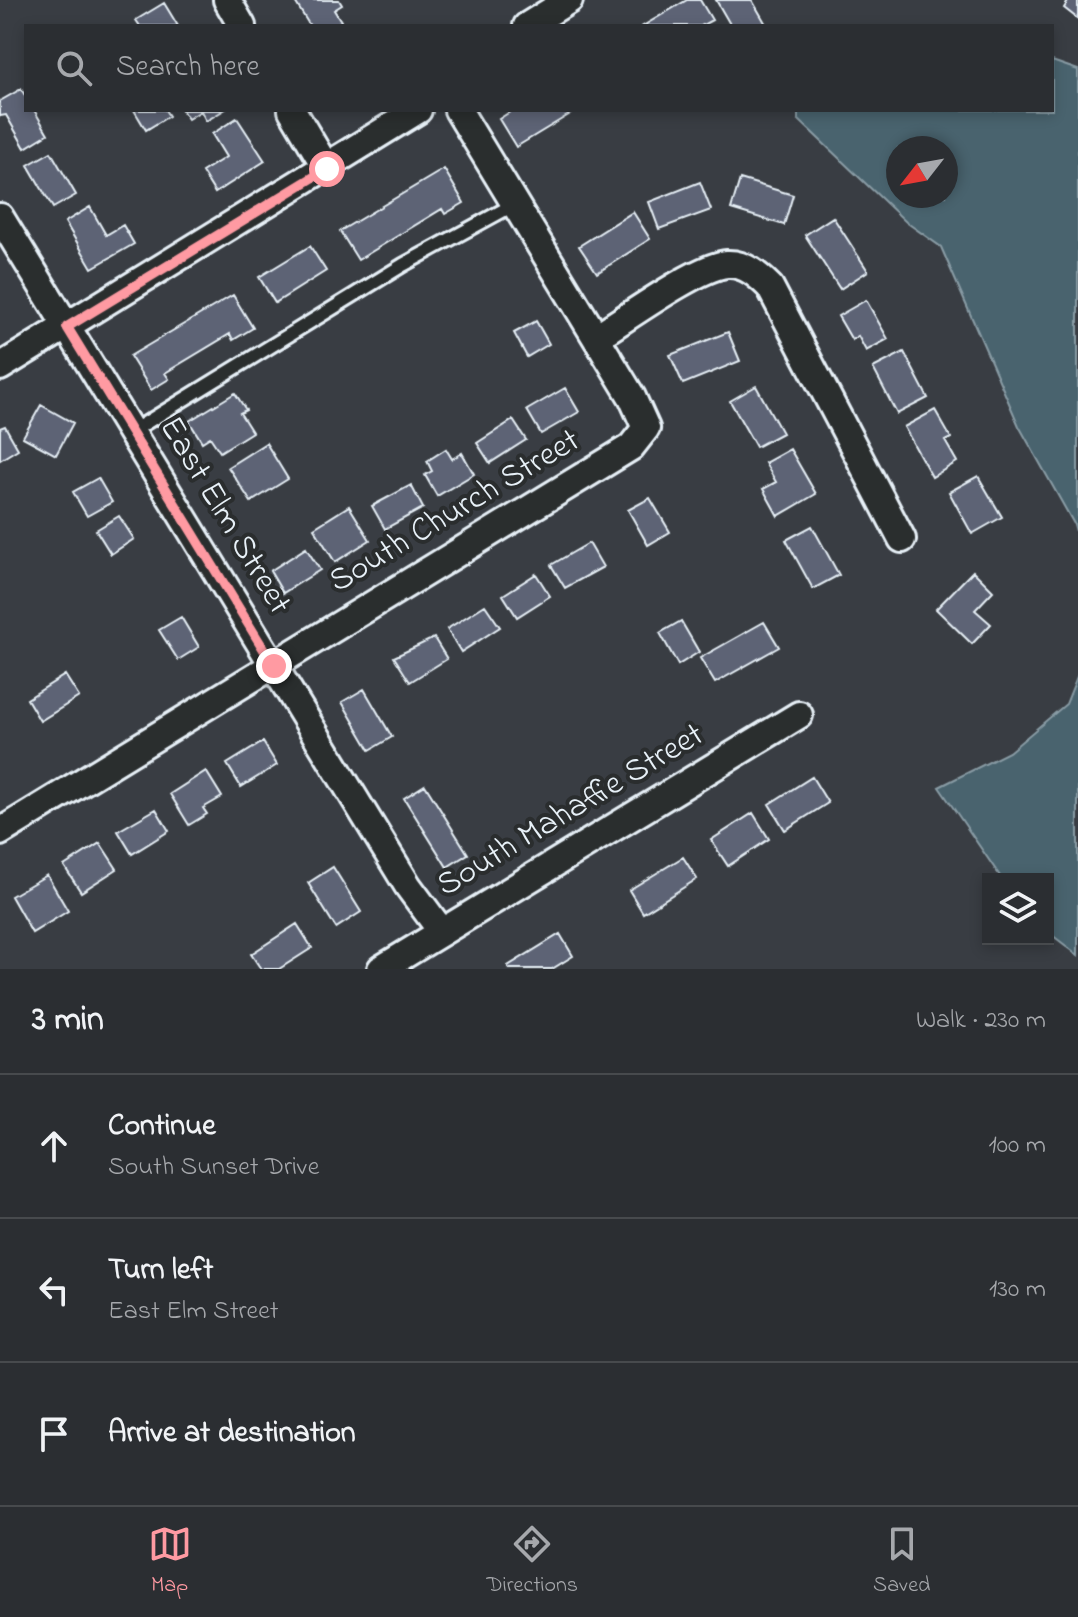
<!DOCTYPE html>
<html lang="en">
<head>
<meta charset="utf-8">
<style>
  :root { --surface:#2b2e32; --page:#373a3e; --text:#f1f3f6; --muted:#a6a8ac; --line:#474a4d; --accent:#ff9aa2 }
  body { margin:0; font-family:"Indie Flower",sans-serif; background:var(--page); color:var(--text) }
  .controls { position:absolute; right:24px; bottom:24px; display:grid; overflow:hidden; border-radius:0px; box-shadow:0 4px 12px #0003 }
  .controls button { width:72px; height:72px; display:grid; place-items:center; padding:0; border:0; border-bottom:2px solid var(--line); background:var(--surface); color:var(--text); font:40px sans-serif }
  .compass { position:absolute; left:886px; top:136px; width:72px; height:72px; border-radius:50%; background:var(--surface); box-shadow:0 4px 12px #0003; rotate:239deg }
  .stop { position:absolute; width:24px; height:24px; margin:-18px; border:6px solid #ff9aa2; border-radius:50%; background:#fff }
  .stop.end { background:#ff9aa2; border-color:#fff; box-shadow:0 2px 8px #0008 }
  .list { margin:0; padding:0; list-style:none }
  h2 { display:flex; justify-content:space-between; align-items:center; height:104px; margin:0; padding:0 32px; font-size:34px }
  h2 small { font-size:26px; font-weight:400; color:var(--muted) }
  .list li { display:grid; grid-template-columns:52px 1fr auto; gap:24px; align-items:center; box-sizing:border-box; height:144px; padding:0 32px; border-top:2px solid var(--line) }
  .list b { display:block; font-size:30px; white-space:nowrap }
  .list p { margin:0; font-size:26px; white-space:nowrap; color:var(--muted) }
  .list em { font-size:26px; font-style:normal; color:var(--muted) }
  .icon { flex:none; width:44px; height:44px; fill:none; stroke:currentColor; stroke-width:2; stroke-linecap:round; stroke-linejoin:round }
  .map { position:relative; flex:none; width:1078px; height:969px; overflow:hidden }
  .search { position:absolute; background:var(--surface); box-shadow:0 4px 12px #0003; left:24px; right:24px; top:24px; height:88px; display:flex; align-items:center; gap:20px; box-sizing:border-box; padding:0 28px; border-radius:0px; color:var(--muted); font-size:30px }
  .sheet { height:536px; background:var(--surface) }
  nav { display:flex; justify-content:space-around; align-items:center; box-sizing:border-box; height:112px; border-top:2px solid var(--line); background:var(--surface); font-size:22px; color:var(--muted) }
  nav a { display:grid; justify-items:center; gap:4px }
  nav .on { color:var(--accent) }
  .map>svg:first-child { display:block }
</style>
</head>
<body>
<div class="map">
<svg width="1078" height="969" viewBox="0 0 1078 969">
  <rect width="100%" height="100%" fill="#393d43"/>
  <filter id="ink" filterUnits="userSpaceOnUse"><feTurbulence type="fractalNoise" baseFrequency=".0125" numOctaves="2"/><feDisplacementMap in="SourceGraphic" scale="16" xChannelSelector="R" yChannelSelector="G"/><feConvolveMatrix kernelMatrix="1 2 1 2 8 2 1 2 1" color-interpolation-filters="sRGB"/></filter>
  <g filter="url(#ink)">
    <!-- water -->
    <path fill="#4a636e" stroke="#899ca5" stroke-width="2" fill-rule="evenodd" d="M1052 61 1078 70V539L1074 524 1019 426 941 247 906 222 798 119V110H1052ZM946 148V196H898V148Z
      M1078 674V955L1048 932V879H1002L939 787 1009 752 1066 704Z"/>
    <!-- building -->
    <path fill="#5d6375" stroke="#e8f1f8" stroke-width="2" d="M294 0H339L342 5 334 10 341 21 333 26H310Z
      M687 0H700L712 20 701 26H643Z
      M716 0H752L767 26H731Z
      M1069 0H1078V19L1064 8Z
      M164 3 178 26H140L136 20Z
      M21 89 26 97V110H34L48 134 25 148 6 115 0 116V101Z
      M134 110H165L169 116 146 130Z
      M182 110H224L206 121 201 111 188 119Z
      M513 110H570L572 113 516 147 499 119Z
      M237 118 265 161 215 193 202 172 226 157 212 134Z
      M51 152 76 195 53 208 28 165Z
      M444 169 464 203 445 214 442 209 358 260 340 231Z
      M740 179 793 195 784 225 731 209Z
      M700 182 711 210 659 229 649 202Z
      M90 207 106 235 123 225 134 244 92 268 65 222Z
      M633 212 650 239 597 273 579 246Z
      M833 217 868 271 840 289 805 235Z
      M310 246 326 271 275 303 259 277Z
      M233 295 253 328 233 340 230 334 165 373 169 379 151 390 130 356Z
      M866 300 888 339 866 351 858 336 852 340 838 316Z
      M536 321 549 344 527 357 514 333Z
      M728 332 740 361 683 384 670 355Z
      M904 352 928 398 897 414 873 368Z
      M756 386 782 433 756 447 730 401Z
      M565 388 579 412 541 434 527 410Z
      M235 393 246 410 240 413 252 432 220 452 210 437 202 442 189 421Z
      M41 405 73 423 56 455 23 437Z
      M935 410 951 438 945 441 957 462 932 477 904 427Z
      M513 420 526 440 490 463 477 443Z
      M5 426 18 449 0 460V428Z
      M266 443 288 479 251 502 228 467Z
      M446 449 452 459 462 453 474 474 437 496 425 475 432 471 427 461Z
      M790 449 816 494 778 516 763 489 776 482 765 463Z
      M978 476 1002 517 972 534 949 492Z
      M98 478 112 502 87 516 73 492Z
      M411 485 423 508 385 529 372 506Z
      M650 498 670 532 648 545 628 510Z
      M349 506 370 540 335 562 314 528Z
      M119 516 134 539 111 554 96 530Z
      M812 526 839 575 813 589 786 540Z
      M589 543 603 567 565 588 551 565Z
      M306 548 320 570 283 593 270 571Z
      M973 571 993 591 975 610 991 624 972 644 936 609Z
      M536 574 550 596 517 617 503 595Z
      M485 605 500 627 461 652 447 629Z
      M181 617 199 647 178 660 159 630Z
      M681 621 699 652 678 665 660 633Z
      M764 622 779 647 715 683 700 658Z
      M434 638 447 659 410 682 394 657Z
      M65 675 79 697 40 721 27 699Z
      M364 689 392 737 370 750 342 702Z
      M263 742 277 765 241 787 227 764Z
      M206 771 222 797 203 808 207 814 189 825 170 794Z
      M812 777 828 803 785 830 769 804Z
      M425 785 468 854 447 867 404 798Z
      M156 809 169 831 132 854 118 831Z
      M753 813 769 839 728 866 711 840Z
      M100 843 117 869 81 892 64 866Z
      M683 857 697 879 643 913 629 890Z
      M333 867 361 912 336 928 308 883Z
      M47 875 68 911 32 933 11 896Z
      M297 924 312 948 279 969H261L251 954Z
      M560 934 573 956 552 969H509L508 966Z"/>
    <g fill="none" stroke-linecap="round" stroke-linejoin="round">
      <defs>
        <path id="lane" d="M131 432 403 265 515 204"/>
        <path id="street" d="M227 0 242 26
          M527 26 569 0
          M292 110 327 169
          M0 217 408 886 442 932
          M596 337C624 320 698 266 727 264 745 263 759 276 770 287L902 539
          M0 367 418 110
          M0 832 631 447 646 428 632 397 458 110
          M381 969 799 715"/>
      </defs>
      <!-- lane casing -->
      <use href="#lane" stroke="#e8f1f8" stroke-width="18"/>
      <!-- street casing -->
      <use href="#street" stroke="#e8f1f8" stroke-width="32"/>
      <!-- lane -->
      <use href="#lane" stroke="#2a2d2e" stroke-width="12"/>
      <!-- street -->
      <use href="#street" stroke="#2a2d2e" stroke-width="26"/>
    </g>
  </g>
  <g fill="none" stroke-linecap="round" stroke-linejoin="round" filter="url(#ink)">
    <!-- route -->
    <path stroke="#ff9aa2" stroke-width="10" d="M274 666 67 327 327 169"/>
  </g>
  <g text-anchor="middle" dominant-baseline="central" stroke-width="8" stroke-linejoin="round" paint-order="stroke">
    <!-- street labels -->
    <g font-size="34" fill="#e8f1f8" stroke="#2a2d2e">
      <text transform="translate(455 512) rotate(-31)">South Church Street</text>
      <text transform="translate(224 516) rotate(59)">East Elm Street</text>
      <text transform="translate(571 811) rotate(-31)">South Mahaffie Street</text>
    </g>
  </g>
</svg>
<div class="controls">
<button><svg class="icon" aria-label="layers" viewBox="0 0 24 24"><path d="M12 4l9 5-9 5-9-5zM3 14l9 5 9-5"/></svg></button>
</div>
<svg class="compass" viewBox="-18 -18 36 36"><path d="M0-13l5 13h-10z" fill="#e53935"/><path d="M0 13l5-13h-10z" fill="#a6a8ac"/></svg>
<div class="stop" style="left:327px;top:169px"></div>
<div class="stop end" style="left:274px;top:666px"></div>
<div class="search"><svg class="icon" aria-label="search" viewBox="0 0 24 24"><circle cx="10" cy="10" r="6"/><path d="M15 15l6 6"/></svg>Search here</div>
</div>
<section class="sheet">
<h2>3 min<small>Walk · 230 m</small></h2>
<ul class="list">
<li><svg class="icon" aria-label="ahead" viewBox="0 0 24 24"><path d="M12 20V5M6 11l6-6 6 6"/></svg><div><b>Continue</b><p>South Sunset Drive</p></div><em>100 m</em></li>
<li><svg class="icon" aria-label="left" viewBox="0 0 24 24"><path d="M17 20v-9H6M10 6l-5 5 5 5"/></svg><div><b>Turn left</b><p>East Elm Street</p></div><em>130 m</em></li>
<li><svg class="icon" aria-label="arrive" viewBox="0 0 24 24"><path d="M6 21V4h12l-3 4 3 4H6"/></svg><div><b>Arrive at destination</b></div></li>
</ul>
</section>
<nav>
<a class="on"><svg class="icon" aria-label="map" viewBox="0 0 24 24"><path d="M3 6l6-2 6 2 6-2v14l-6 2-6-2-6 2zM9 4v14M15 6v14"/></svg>Map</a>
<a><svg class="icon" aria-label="directions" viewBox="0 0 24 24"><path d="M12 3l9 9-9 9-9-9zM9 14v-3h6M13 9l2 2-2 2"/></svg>Directions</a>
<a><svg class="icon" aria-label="saved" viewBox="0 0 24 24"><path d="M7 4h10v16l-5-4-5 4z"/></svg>Saved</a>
</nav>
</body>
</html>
